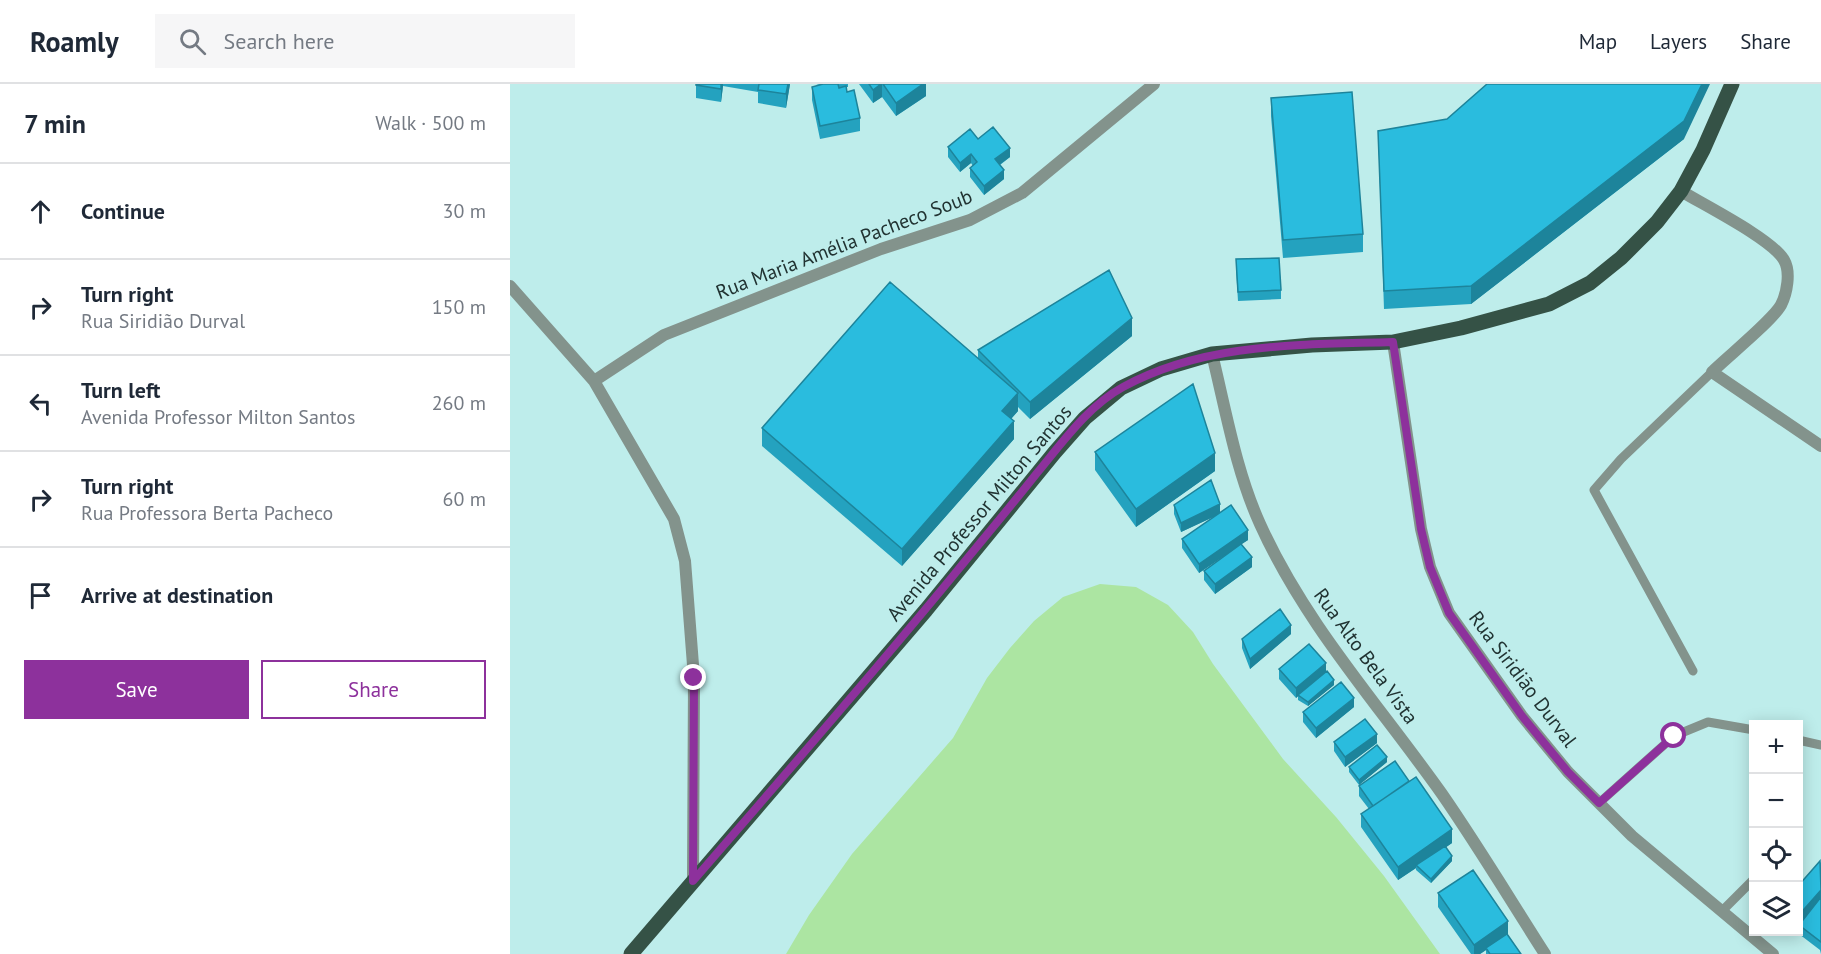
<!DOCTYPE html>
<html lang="en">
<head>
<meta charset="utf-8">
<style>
  :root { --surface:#fff; --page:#f6f6f7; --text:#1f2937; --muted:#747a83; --line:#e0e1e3; --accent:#8d319c }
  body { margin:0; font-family:"PT Sans",sans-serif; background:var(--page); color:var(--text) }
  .controls { position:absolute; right:18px; bottom:18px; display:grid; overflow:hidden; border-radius:0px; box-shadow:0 3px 15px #0003 }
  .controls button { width:54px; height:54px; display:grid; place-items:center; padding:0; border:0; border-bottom:2px solid var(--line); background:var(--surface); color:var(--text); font:30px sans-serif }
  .stop { position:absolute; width:18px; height:18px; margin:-14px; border:4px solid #8d319c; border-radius:50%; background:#fff }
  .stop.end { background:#8d319c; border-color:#fff; box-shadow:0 2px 6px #0008 }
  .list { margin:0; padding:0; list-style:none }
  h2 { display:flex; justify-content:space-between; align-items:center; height:78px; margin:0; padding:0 24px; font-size:26px }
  h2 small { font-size:20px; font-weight:400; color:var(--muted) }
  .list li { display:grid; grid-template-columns:39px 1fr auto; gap:18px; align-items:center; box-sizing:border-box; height:96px; padding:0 24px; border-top:2px solid var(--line) }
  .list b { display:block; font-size:22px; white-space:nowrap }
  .list p { margin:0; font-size:20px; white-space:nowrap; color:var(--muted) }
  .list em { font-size:20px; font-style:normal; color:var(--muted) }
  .actions { display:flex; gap:12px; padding:18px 24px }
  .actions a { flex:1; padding:14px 0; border:2px solid var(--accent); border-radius:0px; text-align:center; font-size:21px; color:var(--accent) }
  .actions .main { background:var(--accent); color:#fff }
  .icon { flex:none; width:33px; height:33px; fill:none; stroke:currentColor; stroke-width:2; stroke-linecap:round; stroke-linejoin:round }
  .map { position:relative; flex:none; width:1311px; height:870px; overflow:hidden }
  header { display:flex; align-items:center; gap:36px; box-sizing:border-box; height:84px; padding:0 30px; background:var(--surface); border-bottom:2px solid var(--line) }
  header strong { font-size:28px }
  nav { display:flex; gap:33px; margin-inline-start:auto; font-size:21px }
  .search { width:420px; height:54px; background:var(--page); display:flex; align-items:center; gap:15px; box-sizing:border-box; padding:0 21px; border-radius:0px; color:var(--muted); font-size:22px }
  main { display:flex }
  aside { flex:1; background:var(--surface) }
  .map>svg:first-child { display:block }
</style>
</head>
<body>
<header>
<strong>Roamly</strong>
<div class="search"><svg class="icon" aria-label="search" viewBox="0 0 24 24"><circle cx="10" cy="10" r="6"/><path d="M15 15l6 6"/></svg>Search here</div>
<nav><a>Map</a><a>Layers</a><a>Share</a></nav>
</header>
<main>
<aside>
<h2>7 min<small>Walk · 500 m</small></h2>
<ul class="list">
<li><svg class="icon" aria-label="ahead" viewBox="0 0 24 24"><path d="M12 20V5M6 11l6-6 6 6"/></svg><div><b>Continue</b></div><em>30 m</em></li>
<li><svg class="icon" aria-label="right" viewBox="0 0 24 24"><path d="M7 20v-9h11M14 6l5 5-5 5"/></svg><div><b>Turn right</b><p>Rua Siridião Durval</p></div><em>150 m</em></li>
<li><svg class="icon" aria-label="left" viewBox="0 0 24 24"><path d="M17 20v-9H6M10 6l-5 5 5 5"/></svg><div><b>Turn left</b><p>Avenida Professor Milton Santos</p></div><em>260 m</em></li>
<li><svg class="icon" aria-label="right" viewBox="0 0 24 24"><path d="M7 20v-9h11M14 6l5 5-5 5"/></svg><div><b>Turn right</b><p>Rua Professora Berta Pacheco</p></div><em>60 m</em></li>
<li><svg class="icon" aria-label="arrive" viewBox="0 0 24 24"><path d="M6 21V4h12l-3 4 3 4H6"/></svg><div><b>Arrive at destination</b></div></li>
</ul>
<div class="actions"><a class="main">Save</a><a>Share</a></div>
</aside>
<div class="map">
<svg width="1311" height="870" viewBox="0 0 1311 870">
  <rect width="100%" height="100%" fill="#beedeb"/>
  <!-- green -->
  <path fill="#ace5a2" d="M590 500 626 503 658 521 683 548 703 580 773 675 826 733 874 792 930 870H276L299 831 342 770 443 654 477 594 500 564 524 537 553 513Z"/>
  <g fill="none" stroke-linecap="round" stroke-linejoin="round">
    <!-- lane -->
    <path stroke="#83938c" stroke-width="9" d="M1183 587 1084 406 1111 375 1202 288
      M1288 656 1311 661
      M1089 719 1164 652 1198 638 1244 646
      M1212 827 1244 795"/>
    <!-- street -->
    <path stroke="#83938c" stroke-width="12" d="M1171 107C1194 121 1262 155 1274 176 1281 188 1277 209 1271 221 1262 237 1217 273 1202 288L1311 362
      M0 202 84 297 164 435 175 477 184 594 183 797
      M883 258 911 445 920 483 939 529 1012 632 1058 688 1122 752 1263 870
      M702 270C716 327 726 387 750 440 795 540 869 621 932 710 968 762 1001 817 1035 870
      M84 297 154 251 371 165 460 136 512 109 644 0"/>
    <!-- primary -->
    <path stroke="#355246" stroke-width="15" d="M121 870 416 526 545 368 575 334 611 304 651 285 702 270 802 261 883 258 951 244 1039 220 1080 199 1111 174 1147 138 1171 107 1193 66 1222 0"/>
  </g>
  <!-- wall -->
  <path fill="#24a2bf" d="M186 0H280L276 24 248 19V8L213 2 211 18 186 14Z
    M306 0H338V3H336L337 8 350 34V47L310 55 302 16V3L310 1Z
    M349 0H416V12L386 32 372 13 363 19Z
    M761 14 853 150V168L773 174 761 32Z
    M937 35 1174 55 961 220 874 225 868 47Z
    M468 55 500 73 490 81 494 95 474 111 460 93V84L463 82 461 79 450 88 438 73V63Z
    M726 185 771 206V215L728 217Z
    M622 252 520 335 508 323V327L501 335 504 355 392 482 252 362V344L468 274V266Z
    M585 368 705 387 626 443 585 386Z
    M664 421 710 429 738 456 731 460 742 483 705 510 694 496V487L719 468 689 489 672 464V455L707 431 671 448 664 430Z
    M781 550 740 585 732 564V555Z
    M769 585 816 588 824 601 798 622 788 616V612L786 614 769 595Z
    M844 623 806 654 793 638V628Z
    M824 658 867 659 835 683 824 667Z
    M877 678 849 701 839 688V683Z
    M849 702 942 759 936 763 942 777 921 799 906 786V784L888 796 851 743V730L859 725 849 712Z
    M1311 778V870L1310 866 1289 850V841H1288V802Z
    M928 809 998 851 1011 870H976V866L970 870H961L928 823Z"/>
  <!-- shaded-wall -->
  <path fill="#1d849b" d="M211 0H213V2L211 18Z
    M278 0H280L276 24V10Z
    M371 0H372V13L363 19V6Z
    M413 0H416V12L386 32V19Z
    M1192 0H1200L1174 55 961 220V202Z
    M500 64V73L485 84V75Z
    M461 70V79L450 88V79Z
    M494 86V95L474 111V102Z
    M622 234V252L520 335V318Z
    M508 309V327L492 345V327Z
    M504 337V355L392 482V465Z
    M705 369V387L626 443V425Z
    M710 420V430L671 448V439Z
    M738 446V456L689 489V480Z
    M742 473V483L705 510V500Z
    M781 541V550L740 585V575Z
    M816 579V588L786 614V604Z
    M824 596V601L798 622V618Z
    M844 614V623L806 654V644Z
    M867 650V659L835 683V673Z
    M877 673V678L849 701V696Z
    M942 745V759L908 783 906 781V784L888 796V783Z
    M942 772V777L921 799V795Z
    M1311 806V816L1288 841V832Z
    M998 837V851L976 864V866L970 870H964V861Z"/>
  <!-- building -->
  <path fill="#2abcde" stroke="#1d849b" stroke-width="1.5" d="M186 0H211V5L186 1Z
    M249 0H278L276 10 248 6Z
    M313 0H328L329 4 336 2 337 8 344 6 350 34 310 42 302 3Z
    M359 0H371L363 6Z
    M373 0H413L386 19Z
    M977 0H1192L1174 37 961 202 874 207 868 47 937 35Z
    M842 8 853 150 773 156 761 14Z
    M483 43 500 64 485 75 494 86 474 102 460 84 467 78 461 70 450 79 438 63 460 45 468 55Z
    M769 174 771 206 728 208 726 175Z
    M599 186 622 234 520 318 468 266Z
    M380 198 508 309 492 327 504 337 392 465 252 344Z
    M683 300 705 369 626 425 585 368Z
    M701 396 710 420 671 439 664 421Z
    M721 421 738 446 689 480 672 455Z
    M731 460 742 473 705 500 694 487Z
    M770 525 781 541 740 575 732 555Z
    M799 560 816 579 786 604 769 585Z
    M817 587 824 596 798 618 788 611Z
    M831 598 844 614 806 644 793 628Z
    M855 635 867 650 835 673 824 658Z
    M867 661 877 673 849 696 839 683Z
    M885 677 899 697 863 722 849 702Z
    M906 693 942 745 888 783 851 730Z
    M935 762 942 772 921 795 906 781Z
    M1310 777 1311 806 1288 832V802Z
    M963 786 998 837 964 861 928 809Z
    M1311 813V858L1289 841Z
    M997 850 1011 870H980L976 864Z"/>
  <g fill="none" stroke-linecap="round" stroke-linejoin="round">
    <!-- route -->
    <path stroke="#8d319c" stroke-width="8" d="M184 594 183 797C272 694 361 592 447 487 474 454 501 422 527 389 552 359 578 322 613 303 695 258 792 261 883 258L911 445 920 483 939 529 1012 632 1058 688 1089 719 1164 652"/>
  </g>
  <g text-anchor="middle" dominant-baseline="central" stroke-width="4.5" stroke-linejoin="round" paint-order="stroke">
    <!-- street labels -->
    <g font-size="20" fill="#213332" stroke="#beedeb">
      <text transform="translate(334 160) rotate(-21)">Rua Maria Amélia Pacheco Soub</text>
      <text transform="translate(469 429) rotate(-50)">Avenida Professor Milton Santos</text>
      <text transform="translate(856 572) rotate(54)">Rua Alto Bela Vista</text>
      <text transform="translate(1013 595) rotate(53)">Rua Siridião Durval</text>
    </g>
  </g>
</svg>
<div class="controls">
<button>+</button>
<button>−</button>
<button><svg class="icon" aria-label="locate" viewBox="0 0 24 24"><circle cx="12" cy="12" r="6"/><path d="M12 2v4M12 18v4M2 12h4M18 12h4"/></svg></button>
<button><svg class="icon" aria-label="layers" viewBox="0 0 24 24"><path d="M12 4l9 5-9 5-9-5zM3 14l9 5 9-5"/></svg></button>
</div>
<div class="stop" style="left:1164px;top:652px"></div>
<div class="stop end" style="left:184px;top:594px"></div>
</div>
</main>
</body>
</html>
